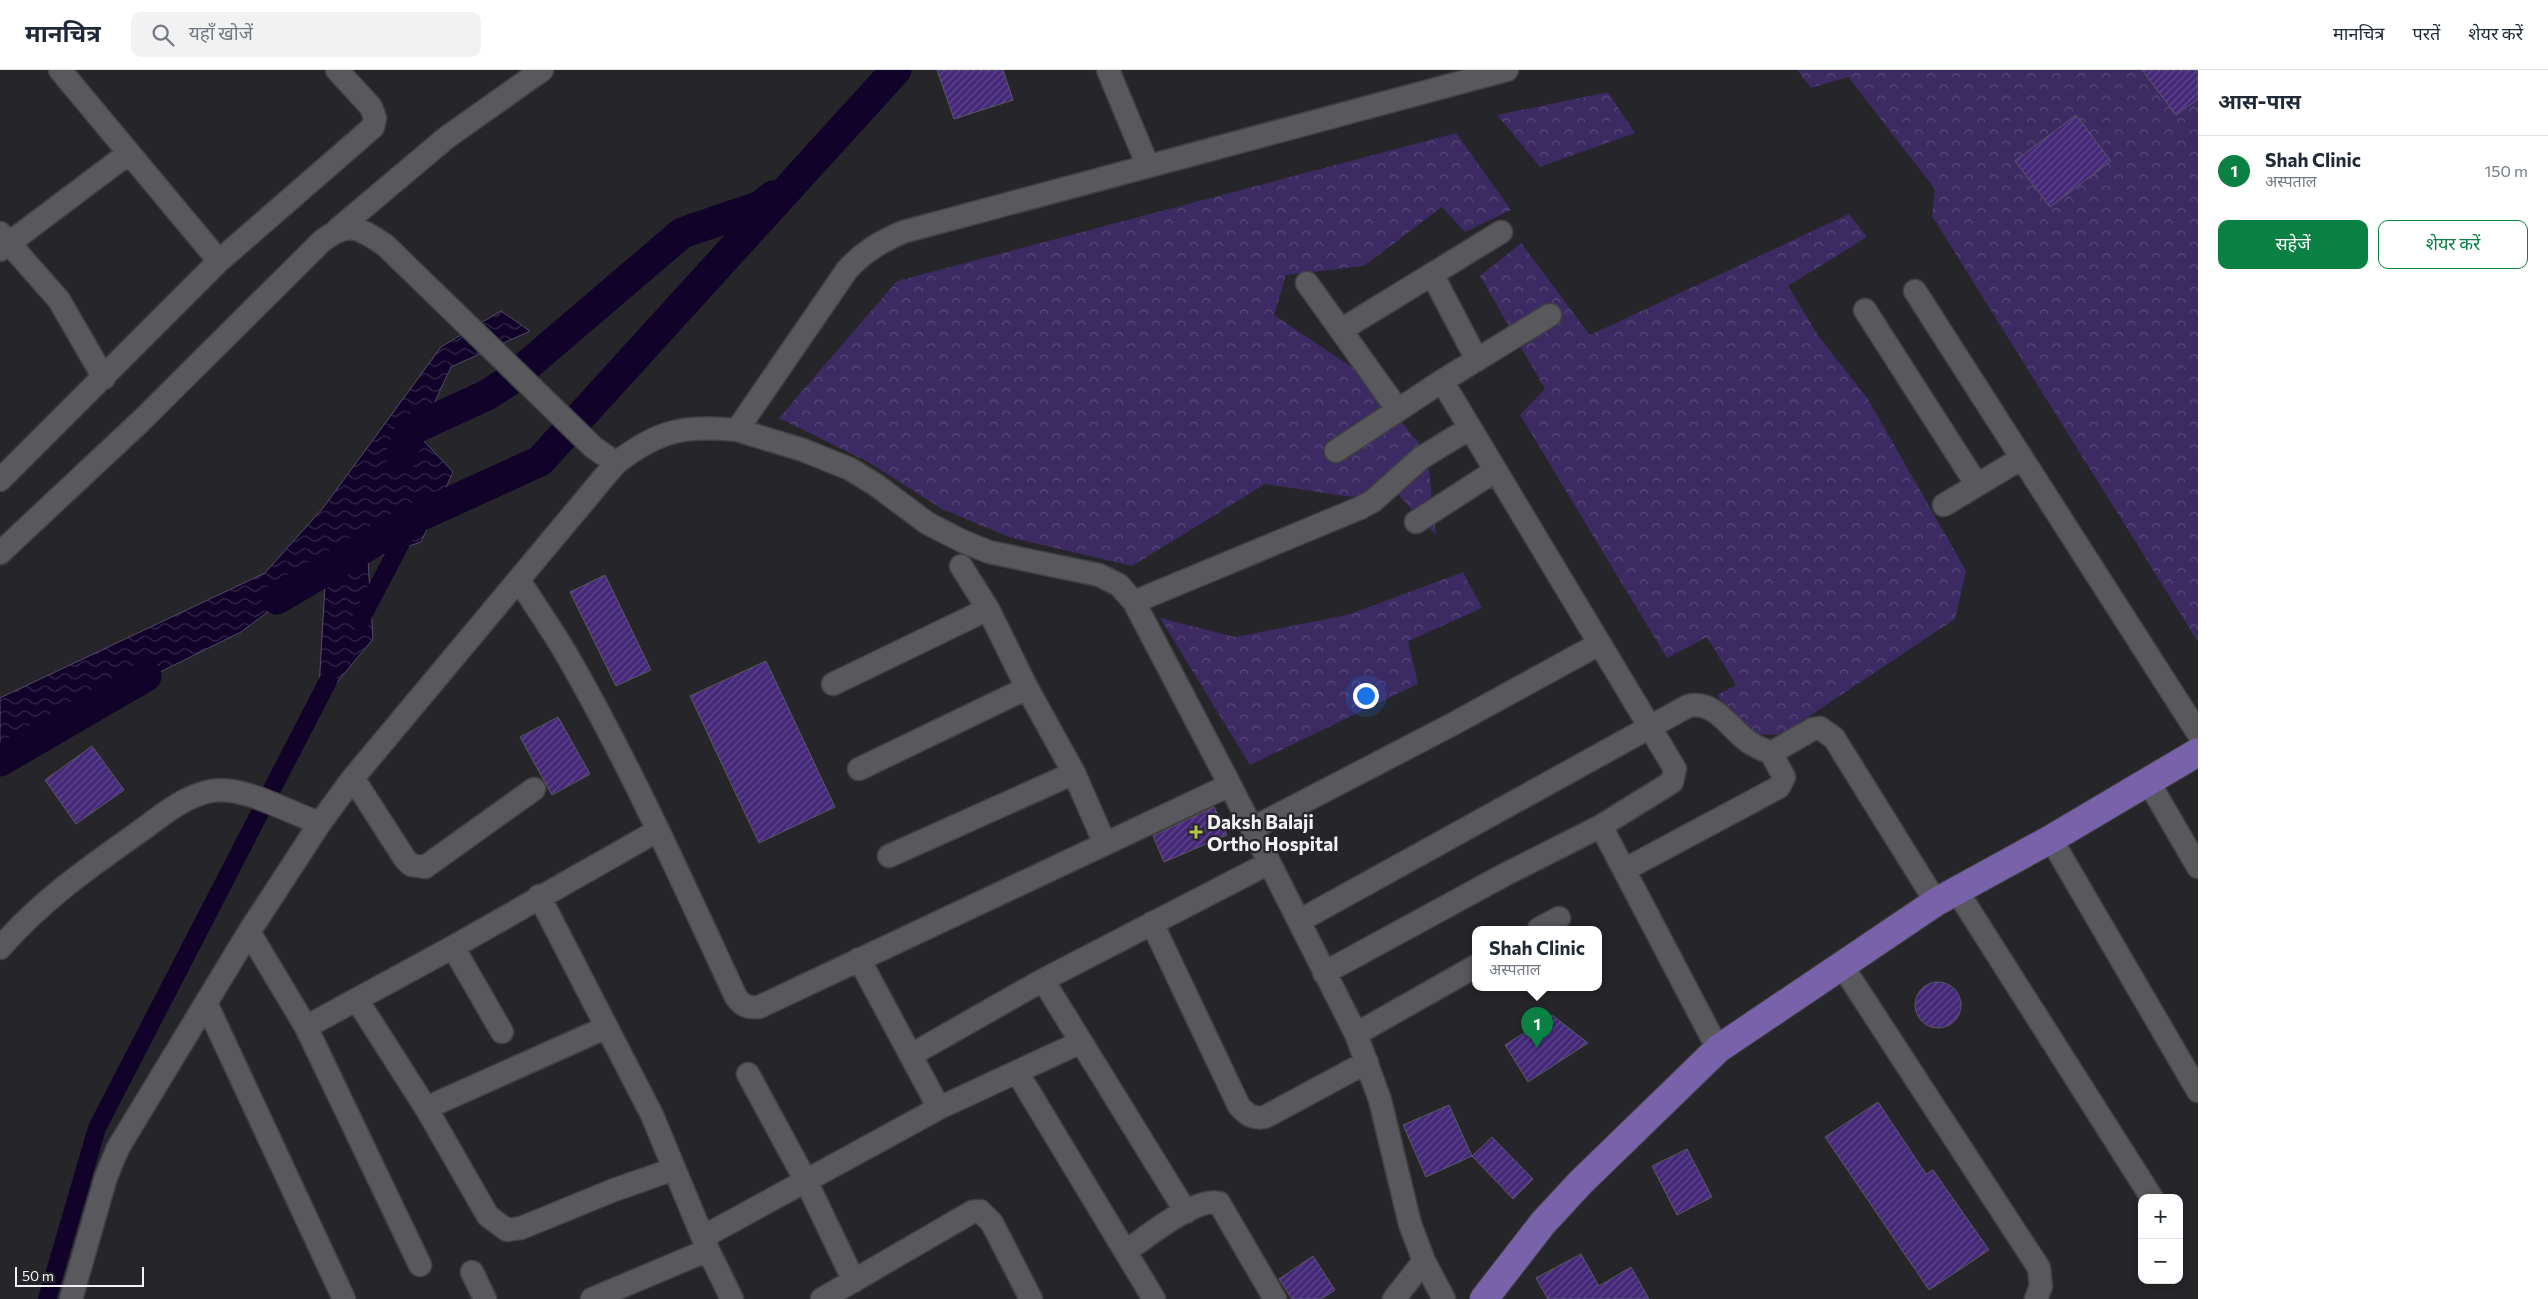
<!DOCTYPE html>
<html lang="hi">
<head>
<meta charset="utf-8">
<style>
  :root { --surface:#fff; --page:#f2f2f3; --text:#1f2937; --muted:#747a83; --line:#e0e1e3; --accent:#0b8043 }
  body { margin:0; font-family:Commissioner,"Noto Sans Devanagari",sans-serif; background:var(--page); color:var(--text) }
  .controls { position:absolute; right:15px; bottom:15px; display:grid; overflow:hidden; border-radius:10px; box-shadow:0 2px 8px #0003 }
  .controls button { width:45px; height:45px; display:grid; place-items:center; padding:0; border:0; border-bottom:1px solid var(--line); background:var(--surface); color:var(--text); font:25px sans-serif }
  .scale { position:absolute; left:15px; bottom:12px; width:129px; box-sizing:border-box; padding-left:5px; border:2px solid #f3f2f5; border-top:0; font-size:14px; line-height:18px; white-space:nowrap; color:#f3f2f5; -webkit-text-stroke:4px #262529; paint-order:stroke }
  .you { position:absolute; left:1365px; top:625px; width:18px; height:18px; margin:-12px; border:4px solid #fff; border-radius:50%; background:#1a73e8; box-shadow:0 0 0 8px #1a73e833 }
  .badge { display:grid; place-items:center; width:32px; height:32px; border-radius:50%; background:var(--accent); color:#fff; font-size:16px; font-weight:700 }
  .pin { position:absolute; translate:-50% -41px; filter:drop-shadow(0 1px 2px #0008) }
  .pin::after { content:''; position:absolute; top:26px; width:18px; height:15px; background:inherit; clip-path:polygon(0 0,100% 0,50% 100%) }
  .popup { position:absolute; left:1472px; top:856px; width:130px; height:65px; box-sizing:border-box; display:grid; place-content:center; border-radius:10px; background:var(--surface); filter:drop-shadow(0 1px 4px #0005); font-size:16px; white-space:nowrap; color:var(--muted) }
  .popup b { font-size:19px; color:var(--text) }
  .popup::after { content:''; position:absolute; left:50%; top:100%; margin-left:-10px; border:10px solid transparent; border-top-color:var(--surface) }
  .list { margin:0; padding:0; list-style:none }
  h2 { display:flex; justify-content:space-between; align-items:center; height:65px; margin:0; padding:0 20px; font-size:21px }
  h2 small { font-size:16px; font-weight:400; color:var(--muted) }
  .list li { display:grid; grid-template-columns:32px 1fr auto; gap:15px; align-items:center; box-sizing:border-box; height:70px; padding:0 20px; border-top:1px solid var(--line) }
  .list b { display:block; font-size:19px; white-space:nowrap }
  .list p { margin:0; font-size:16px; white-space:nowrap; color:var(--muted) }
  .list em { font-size:16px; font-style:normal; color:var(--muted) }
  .actions { display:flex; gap:10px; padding:15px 20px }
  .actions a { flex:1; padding:11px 0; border:1px solid var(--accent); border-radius:10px; text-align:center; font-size:18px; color:var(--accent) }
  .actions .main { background:var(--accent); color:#fff }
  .icon { flex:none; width:28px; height:28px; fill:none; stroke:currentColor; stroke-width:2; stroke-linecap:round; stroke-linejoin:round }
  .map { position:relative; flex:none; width:2198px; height:1229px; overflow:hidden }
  header { display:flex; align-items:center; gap:30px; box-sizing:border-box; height:70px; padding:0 25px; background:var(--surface); border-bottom:1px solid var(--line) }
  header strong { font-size:24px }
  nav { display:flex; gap:28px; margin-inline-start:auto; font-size:18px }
  .search { width:350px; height:45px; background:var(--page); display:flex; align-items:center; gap:12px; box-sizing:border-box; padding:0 18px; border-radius:10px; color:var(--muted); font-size:19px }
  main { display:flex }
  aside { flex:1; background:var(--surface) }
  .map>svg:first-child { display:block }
</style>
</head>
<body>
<header>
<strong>मानचित्र</strong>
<div class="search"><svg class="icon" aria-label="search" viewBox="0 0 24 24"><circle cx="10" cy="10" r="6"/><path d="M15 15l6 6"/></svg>यहाँ खोजें</div>
<nav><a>मानचित्र</a><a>परतें</a><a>शेयर करें</a></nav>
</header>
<main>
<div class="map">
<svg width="2198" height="1229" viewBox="0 0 2198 1229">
  <defs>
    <pattern id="forest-crowns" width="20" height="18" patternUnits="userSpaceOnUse" patternTransform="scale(1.25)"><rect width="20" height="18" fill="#3c2a62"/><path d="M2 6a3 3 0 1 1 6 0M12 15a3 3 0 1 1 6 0" fill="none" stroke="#594979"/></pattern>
    <pattern id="water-waves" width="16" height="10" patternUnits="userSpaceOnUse" patternTransform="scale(1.25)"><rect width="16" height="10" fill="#11022a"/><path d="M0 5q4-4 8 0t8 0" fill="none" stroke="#34274a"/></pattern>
    <pattern id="building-hatch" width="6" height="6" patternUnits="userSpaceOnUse" patternTransform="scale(1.25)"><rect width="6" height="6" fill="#452979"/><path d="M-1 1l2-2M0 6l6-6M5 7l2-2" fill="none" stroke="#60488d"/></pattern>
  </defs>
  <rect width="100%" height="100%" fill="#262529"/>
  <!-- forest -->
  <path fill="url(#forest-crowns)" d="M1797 0H2198V572L1932 146 1935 119 1848 7 1811 18Z
    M1608 22 1635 63 1540 97 1497 45Z
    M1456 63 1511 140 1465 162 1442 137 1364 196 1286 205 1274 245 1362 304 1427 383 1436 465 1391 417 1351 427 1265 414 1132 496 1009 467 942 439 868 392 779 348 897 211Z
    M1849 144 1867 167 1788 216 1819 267 1868 329 1966 501 1955 549 1781 665 1745 664 1717 625 1736 615 1707 567 1667 588 1520 345 1545 319 1480 206 1521 173 1590 265Z
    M1463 502 1482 538 1408 571 1418 614 1250 695 1160 548 1235 567 1347 545Z"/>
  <!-- water -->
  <path fill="url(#water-waves)" stroke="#554a67" d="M501 241 530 261 451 297 419 366 453 402 421 472 368 490 373 569 318 635 326 498 241 562 0 681V628L265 503 323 438 441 277Z"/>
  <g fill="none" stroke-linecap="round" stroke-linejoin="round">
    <!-- canal -->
    <path stroke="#11022a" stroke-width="18" d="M360 551 407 461
      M47 1229 97 1058 328 611"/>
    <!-- river -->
    <path stroke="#11022a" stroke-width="31" d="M401 386 411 360 487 325 510 310 682 163 761 136 773 126
      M277 529 413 449 540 391 896 0
      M0 691 146 606"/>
  </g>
  <!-- building -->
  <path fill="url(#building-hatch)" stroke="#5a595e" d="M937 0H1003L1013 30 954 49Z
    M2142 0H2198V29L2176 45Z
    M2076 45 2111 91 2050 137 2015 91Z
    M605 505 651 600 616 616 570 522Z
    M766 591 835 737 759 773 690 626Z
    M558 647 590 704 552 725 520 667Z
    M92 676 124 720 76 754 45 710Z
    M1214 737 1227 765 1164 792 1153 766Z
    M1915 935a23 23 0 1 1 46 0a23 23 0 1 1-46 0Z
    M1552 945 1588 973 1528 1012 1505 975Z
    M1878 1032 1926 1104 1933 1100 1989 1180 1929 1220 1825 1067Z
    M1449 1035 1472 1086 1426 1107 1403 1055Z
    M1492 1067 1533 1109 1513 1129 1472 1086Z
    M1687 1079 1712 1127 1677 1145 1652 1096Z
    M1581 1184 1599 1216 1631 1197 1649 1229H1548L1536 1208Z
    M1313 1186 1335 1220 1321 1229H1292L1279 1209Z"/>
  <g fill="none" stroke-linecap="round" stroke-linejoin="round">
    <defs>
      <path id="minor" d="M60 0 219 191
        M1108 0 1148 96
        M338 159 446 68 542 0
        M0 163 59 230 104 308
        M0 180 129 83
        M1432 204 1477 290
        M1307 213 1398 340
        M1915 221 2198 663
        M1865 240 1977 415
        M1341 260 1501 162
        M1442 311 1675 699 1672 712 1601 756 1718 979
        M737 360 803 380 850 399 876 415 927 453 962 471 989 482 1099 505 1119 515 1134 532 1230 715 1356 964 1380 1030 1410 1154 1424 1191 1444 1229
        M1336 381 1442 311 1550 245
        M0 410 219 191 373 57 375 48 371 37 337 0
        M1944 435 2022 388
        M1416 452 1495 401
        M0 483 141 351 322 171C349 150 359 158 385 175L593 377 616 393
        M961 496 988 539 1027 618 1074 703 1105 774
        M519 510C535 536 553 561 568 587 631 697 683 813 736 927 743 936 747 938 759 937L1230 715
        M1134 532 1360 438 1373 431 1421 388 1470 358
        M833 614 988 539
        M859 699 1027 618
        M353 708 405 789 411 795 425 797 534 719
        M2148 711 2198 797
        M1253 758 1453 654 1599 574
        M2051 769 2198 1021
        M889 786 1074 703
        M1624 800 1779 717 1784 707 1771 683 1813 659 1820 658 1834 668 1936 832
        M1957 821 2152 1128
        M539 826 652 1045 708 1180 732 1229
        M1299 851 1688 636C1714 630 1728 656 1746 670 1753 676 1762 679 1771 683
        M1152 853 1239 1036C1247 1045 1253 1049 1265 1047L1367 992
        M1539 859 1559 848
        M249 862 306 957 453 877 657 761
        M453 877 502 962
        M0 878C42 830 88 798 139 762 161 746 184 726 211 721 244 715 289 743 320 753L353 708 616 393C659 360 684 355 737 360L847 200C863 182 880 172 903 162L1507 0
        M859 889 939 1038
        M1841 894 2039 1198 2041 1216 2036 1229
        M1324 903 1506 804 1601 756
        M1043 910 1186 1142
        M357 930 426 1038 488 1146 507 1160 521 1158 614 1120 674 1099
        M206 933 344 1229
        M306 957 420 1195
        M1356 964 1476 896
        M911 985 1043 910 1269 793
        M1017 1002 1154 1229
        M748 1004 806 1111 854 1211
        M426 1038 607 957
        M703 1167 939 1038 1081 972
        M1126 1181C1147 1167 1195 1127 1219 1133L1275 1229
        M472 1202 485 1229
        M71 1229 106 1107 118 1078 249 862 320 753
        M592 1229 708 1180
        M822 1229 972 1142 980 1141 992 1153 1031 1229
        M1394 1229 1424 1191"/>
      <path id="major" d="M1484 1229 1543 1153 1580 1113 1718 979 1936 832 2051 769 2198 682"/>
    </defs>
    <!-- minor casing -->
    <use href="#minor" stroke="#414044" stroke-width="25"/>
    <!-- major casing -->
    <use href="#major" stroke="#414044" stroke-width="30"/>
    <!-- minor -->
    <use href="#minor" stroke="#59585d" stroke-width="22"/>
    <!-- major -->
    <use href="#major" stroke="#7862aa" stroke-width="28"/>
  </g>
  <!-- markers -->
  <path fill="#b5c24a" stroke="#262529" stroke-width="2" d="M1193.5 754.5h5v5h5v5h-5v5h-5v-5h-5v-5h5z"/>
  <g text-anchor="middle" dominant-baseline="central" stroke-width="4.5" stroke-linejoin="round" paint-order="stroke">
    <!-- poi labels -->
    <g font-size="19" font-weight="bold" fill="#f3f2f5" stroke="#262529" text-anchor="start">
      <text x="1207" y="751">Daksh Balaji<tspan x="1207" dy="22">Ortho Hospital</tspan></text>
    </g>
  </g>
</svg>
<div class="controls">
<button>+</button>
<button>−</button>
</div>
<div class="scale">50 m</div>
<div class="you"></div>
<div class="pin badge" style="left:1537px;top:978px">1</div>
<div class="popup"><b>Shah Clinic</b>अस्पताल</div>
</div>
<aside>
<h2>आस-पास<small></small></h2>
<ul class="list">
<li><span class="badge">1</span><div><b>Shah Clinic</b><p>अस्पताल</p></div><em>150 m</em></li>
</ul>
<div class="actions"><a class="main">सहेजें</a><a>शेयर करें</a></div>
</aside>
</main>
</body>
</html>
